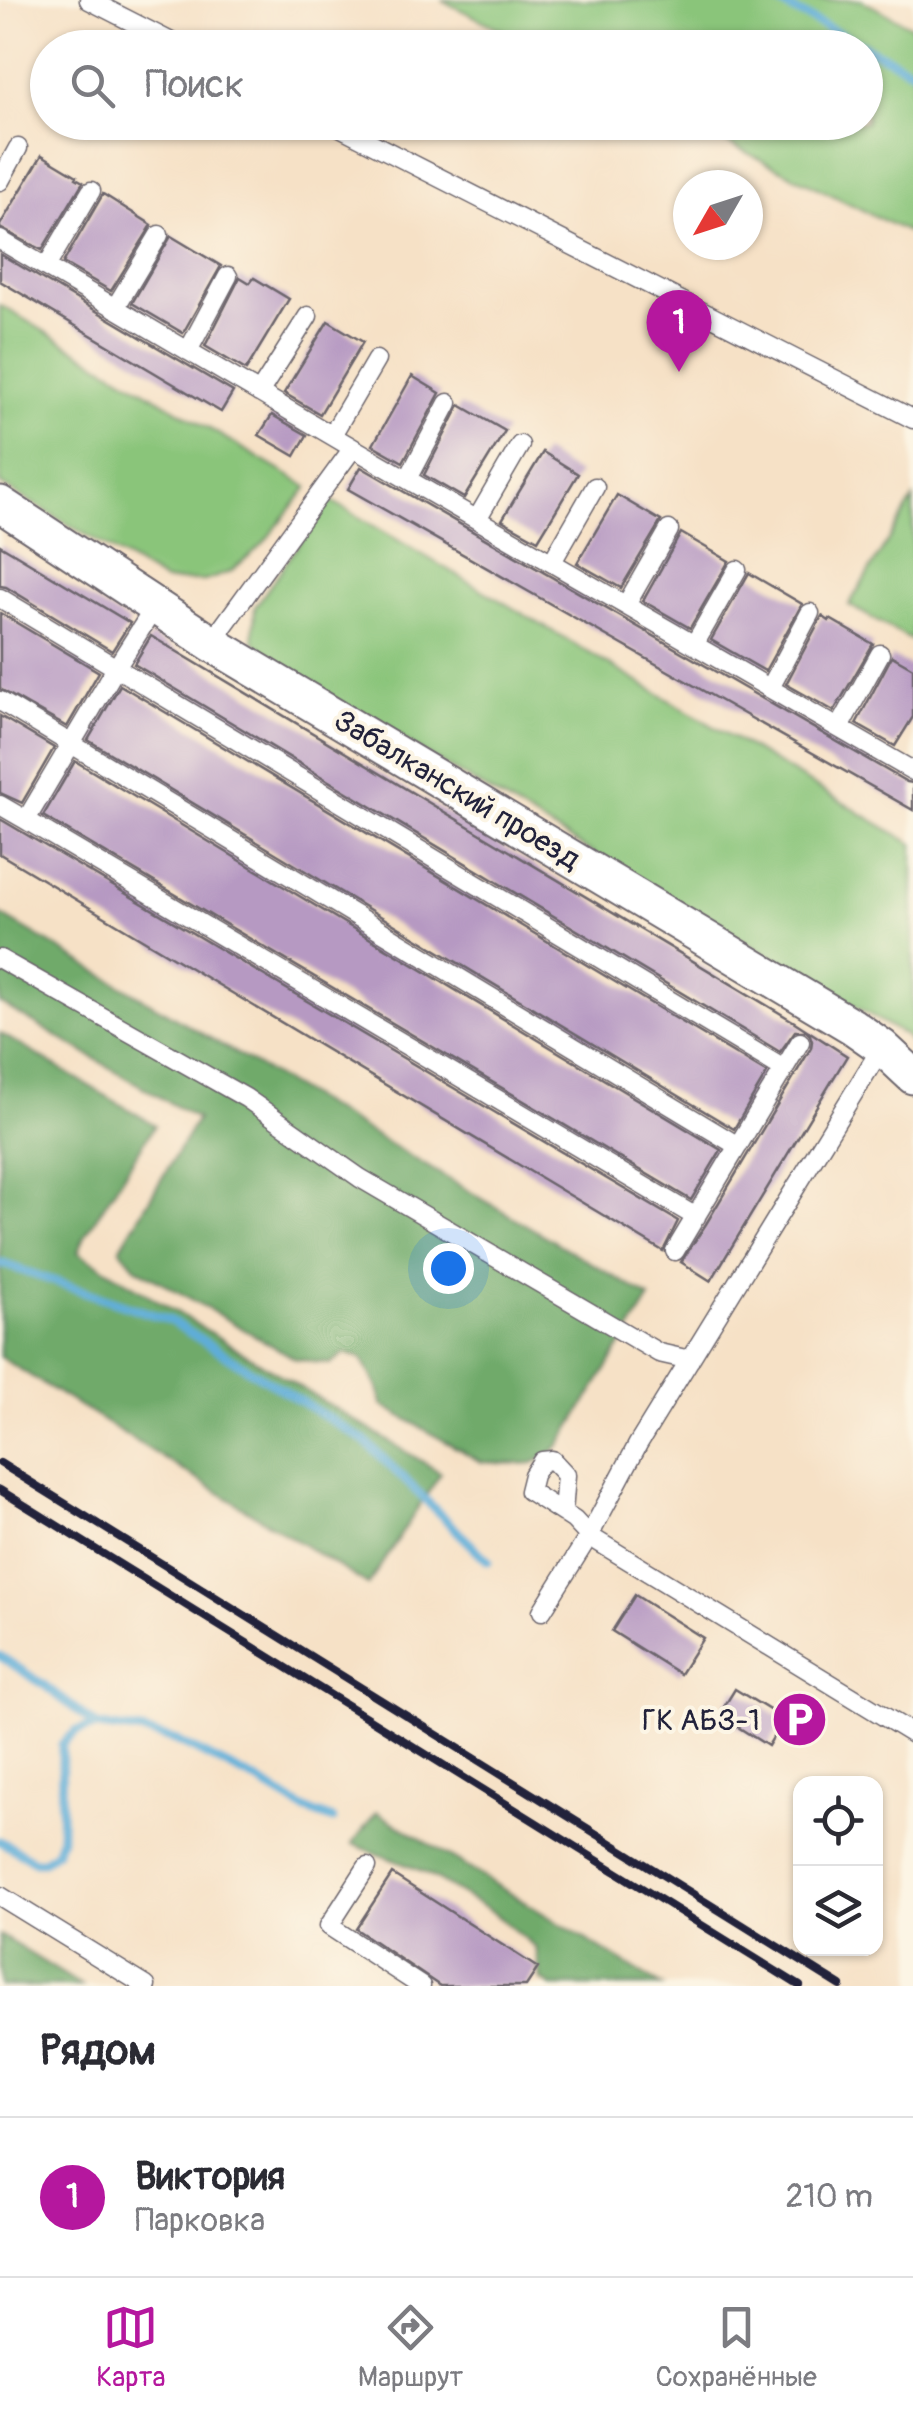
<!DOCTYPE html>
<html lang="ru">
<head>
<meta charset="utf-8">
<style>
  :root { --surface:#fff; --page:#f7f7f7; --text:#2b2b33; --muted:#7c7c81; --line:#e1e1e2; --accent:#b5179e }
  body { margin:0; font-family:Pangolin,sans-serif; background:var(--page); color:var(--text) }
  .controls { position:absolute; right:30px; bottom:30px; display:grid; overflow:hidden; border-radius:20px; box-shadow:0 2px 8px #0004 }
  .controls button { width:90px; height:90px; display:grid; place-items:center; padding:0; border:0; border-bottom:2px solid var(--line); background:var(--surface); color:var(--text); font:50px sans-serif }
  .compass { position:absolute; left:673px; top:170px; width:90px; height:90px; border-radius:50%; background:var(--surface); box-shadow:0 2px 8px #0004; rotate:231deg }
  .you { position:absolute; left:448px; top:1268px; width:35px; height:35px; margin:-25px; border:8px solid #fff; border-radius:50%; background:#1a73e8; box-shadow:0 0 0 15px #1a73e833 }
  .badge { display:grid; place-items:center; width:65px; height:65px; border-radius:50%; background:var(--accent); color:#fff; font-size:32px; font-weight:700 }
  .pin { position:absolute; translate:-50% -82px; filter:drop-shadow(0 2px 5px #0008) }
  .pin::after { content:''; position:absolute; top:52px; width:35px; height:30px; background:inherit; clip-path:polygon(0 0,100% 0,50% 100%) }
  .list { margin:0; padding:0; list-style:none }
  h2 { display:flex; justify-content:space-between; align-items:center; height:130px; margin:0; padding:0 40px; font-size:42px }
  h2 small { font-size:32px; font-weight:400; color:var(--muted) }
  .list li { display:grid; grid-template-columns:65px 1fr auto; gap:30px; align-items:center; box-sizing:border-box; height:160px; padding:0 40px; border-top:2px solid var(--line) }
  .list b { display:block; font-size:38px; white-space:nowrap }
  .list p { margin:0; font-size:32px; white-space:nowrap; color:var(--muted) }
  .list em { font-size:32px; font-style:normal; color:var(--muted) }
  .icon { flex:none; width:55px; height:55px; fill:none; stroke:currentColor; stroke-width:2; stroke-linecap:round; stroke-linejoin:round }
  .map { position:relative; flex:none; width:913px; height:1986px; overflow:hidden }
  .search { position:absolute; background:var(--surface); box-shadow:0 2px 8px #0004; left:30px; right:30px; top:30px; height:110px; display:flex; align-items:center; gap:25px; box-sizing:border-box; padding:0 35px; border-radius:55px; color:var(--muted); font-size:38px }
  .sheet { height:290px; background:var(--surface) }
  nav { display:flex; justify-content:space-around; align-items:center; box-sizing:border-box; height:140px; border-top:2px solid var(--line); background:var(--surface); font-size:28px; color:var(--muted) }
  nav a { display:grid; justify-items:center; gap:5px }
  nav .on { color:var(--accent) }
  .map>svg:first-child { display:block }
</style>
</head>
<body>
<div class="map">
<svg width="913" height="1986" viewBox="0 0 913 1986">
  <rect width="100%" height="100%" fill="#fcf5e5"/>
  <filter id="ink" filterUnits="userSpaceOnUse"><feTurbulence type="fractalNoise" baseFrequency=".01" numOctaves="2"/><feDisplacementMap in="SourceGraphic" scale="20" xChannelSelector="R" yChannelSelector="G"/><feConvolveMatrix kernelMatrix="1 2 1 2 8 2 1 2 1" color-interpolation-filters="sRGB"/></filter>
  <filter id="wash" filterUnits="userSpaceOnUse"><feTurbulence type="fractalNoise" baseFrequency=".0048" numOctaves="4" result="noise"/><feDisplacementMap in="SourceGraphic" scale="40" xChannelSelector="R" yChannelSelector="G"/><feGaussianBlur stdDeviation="2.25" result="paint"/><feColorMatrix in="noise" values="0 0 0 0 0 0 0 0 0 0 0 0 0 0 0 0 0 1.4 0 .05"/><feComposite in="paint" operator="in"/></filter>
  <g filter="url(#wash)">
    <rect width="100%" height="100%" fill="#f6e1c6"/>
    <!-- green -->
    <path fill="#8ac57a" stroke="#56745a" stroke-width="2.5" d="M441 0H861L913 27V235L687 123 866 122V48L536 47Z
      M0 305 308 487 262 545 230 572 205 581H164L0 484Z
      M913 499V641L849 605Z
      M330 500 913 844V1045L904 1035 547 826 275 664 253 640 255 607Z"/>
    <!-- forest -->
    <path fill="#6faa6a" stroke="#486652" stroke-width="2.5" d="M0 914 650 1298 560 1445 548 1456 533 1463 516 1464 481 1462 382 1405 378 1388 361 1358 345 1353 331 1364 296 1359 135 1267 120 1249 197 1119 0 1003Z
      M0 1033 155 1125 86 1234 78 1252 441 1473 368 1585 0 1357Z
      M377 1812 662 1986H552L541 1980 536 1948 495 1914 422 1871 352 1844Z
      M0 1935 82 1986H0Z"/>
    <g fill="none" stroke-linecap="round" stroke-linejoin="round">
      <!-- stream -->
      <path stroke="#5eadd8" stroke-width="9" d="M773 0 913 71
        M0 1263 169 1320 365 1441 488 1561
        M0 1656 44 1685 97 1726
        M0 1841 34 1861H44L56 1852 61 1838 62 1744 77 1731 97 1726 143 1732 175 1740 257 1781 304 1809 333 1820"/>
    </g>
    <g id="blocks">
      <!-- building -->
      <path fill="#b699c2" d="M42 155 77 176 76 178 83 182 42 250 0 228V225Z
        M103 194 152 225 111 291 63 263Z
        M171 236 221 266 183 333 132 303Z
        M0 254 233 392 221 412 0 281Z
        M240 277 250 283 254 278 289 299 246 370 205 346Z
        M328 321 363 342 320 414 284 393Z
        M412 376 440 393 403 462 373 445Z
        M460 405 505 431 464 498 424 475Z
        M272 415 307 435 295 456 259 435Z
        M543 452 578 474 538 540 502 520Z
        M361 467 907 782 913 783V810L348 489Z
        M617 495 661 521 621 588 577 563Z
        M681 533 729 561 690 628 643 601Z
        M0 545 130 623 112 651 6 587 0 586Z
        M749 573 802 604 765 671 711 640Z
        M0 613 99 672 67 727 0 689Z
        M822 616 829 621 830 619 873 644 834 711 786 684Z
        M151 636 793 1021 847 1056 711 1281 681 1262 706 1224 811 1048 812 1041 810 1035 806 1031H795L780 1052 134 664Z
        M892 656 913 668V717L895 746 856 724Z
        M120 685 767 1073 734 1129 88 740Z
        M0 716 54 748 22 803 0 793Z
        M75 761 721 1150 691 1200 43 816Z
        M0 819 678 1221 663 1251 0 854Z
        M635 1595 703 1638 680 1674 612 1631Z
        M735 1689 784 1719 768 1746 719 1715Z
        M392 1874 538 1968 526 1986H440L356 1929Z"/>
    </g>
  </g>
  <g filter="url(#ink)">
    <use href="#blocks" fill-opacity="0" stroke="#6c656c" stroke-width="2.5"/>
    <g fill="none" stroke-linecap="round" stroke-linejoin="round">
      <defs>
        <path id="lane" d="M89 0 183 48
          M330 122 913 419
          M0 181 18 148
          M0 240 353 448 211 643
          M46 267 91 191
          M115 308 159 235
          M188 351 228 276
          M259 393 308 316
          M332 435 376 360
          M353 448 913 771
          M408 479 448 403
          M477 519 520 445
          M552 562 595 487
          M0 598 784 1069
          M156 605 116 668 26 820 696 1217
          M626 605 669 530
          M694 645 737 570
          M770 688 810 613
          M0 701 738 1146
          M839 728 880 654
          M0 805 26 820
          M0 959 246 1098 360 1178 659 1353 690 1360
          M675 1251 800 1042
          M563 1513 566 1475 552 1460 542 1461 533 1475 529 1491 574 1520 589 1536 913 1734
          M542 1611 589 1536 638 1444 882 1047
          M367 1867 329 1926 421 1986
          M0 1896 146 1986"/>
        <path id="street" d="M0 504 211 643 852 1026 882 1047 913 1076"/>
      </defs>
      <!-- lane casing -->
      <use href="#lane" stroke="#6c656c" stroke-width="21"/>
      <!-- street casing -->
      <use href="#street" stroke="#6c656c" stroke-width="39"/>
      <!-- lane -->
      <use href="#lane" stroke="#fff" stroke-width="18"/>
      <!-- street -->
      <use href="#street" stroke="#fff" stroke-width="35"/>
      <!-- rail -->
      <path stroke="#22223b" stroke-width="8" d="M0 1463 841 1986
        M0 1490 800 1986"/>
    </g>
  </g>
  <!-- icons -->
  <defs>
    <symbol id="parking-disc" viewBox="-11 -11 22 22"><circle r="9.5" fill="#b5179e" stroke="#fcf5e5"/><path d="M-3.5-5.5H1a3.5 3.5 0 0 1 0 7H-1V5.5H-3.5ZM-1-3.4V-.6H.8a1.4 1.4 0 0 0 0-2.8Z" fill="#fff"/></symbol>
  </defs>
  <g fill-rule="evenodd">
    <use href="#parking-disc" x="768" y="1688" width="63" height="63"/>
  </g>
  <g text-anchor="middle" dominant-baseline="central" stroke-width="8" stroke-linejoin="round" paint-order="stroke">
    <!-- street labels -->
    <g font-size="30" fill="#22223b" stroke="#fcf5e5">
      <text transform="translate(457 790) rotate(31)">Забалканский проезд</text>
    </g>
    <!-- poi labels -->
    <g font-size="30" fill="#22223b" stroke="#fcf5e5" text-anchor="end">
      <text x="760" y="1720">ГК АБЗ-1</text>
    </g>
  </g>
</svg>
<div class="controls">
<button><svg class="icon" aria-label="locate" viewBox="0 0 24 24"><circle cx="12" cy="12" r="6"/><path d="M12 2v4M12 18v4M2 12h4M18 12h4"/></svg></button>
<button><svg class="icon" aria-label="layers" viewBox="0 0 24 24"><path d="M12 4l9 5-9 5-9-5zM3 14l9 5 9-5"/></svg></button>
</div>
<svg class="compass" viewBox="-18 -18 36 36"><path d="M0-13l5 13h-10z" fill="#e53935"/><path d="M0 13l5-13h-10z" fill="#7c7c81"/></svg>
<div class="you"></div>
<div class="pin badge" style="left:679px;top:372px">1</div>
<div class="search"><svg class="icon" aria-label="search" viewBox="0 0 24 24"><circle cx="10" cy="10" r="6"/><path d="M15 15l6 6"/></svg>Поиск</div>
</div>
<section class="sheet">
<h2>Рядом<small></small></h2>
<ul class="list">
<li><span class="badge">1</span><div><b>Виктория</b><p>Парковка</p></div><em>210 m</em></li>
</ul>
</section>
<nav>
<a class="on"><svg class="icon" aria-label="map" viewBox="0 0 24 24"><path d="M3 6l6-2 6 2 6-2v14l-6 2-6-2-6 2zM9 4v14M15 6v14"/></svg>Карта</a>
<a><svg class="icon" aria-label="directions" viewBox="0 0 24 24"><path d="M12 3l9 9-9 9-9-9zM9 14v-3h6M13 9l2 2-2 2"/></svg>Маршрут</a>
<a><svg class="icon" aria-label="saved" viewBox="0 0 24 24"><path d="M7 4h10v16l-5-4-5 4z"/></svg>Сохранённые</a>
</nav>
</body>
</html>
